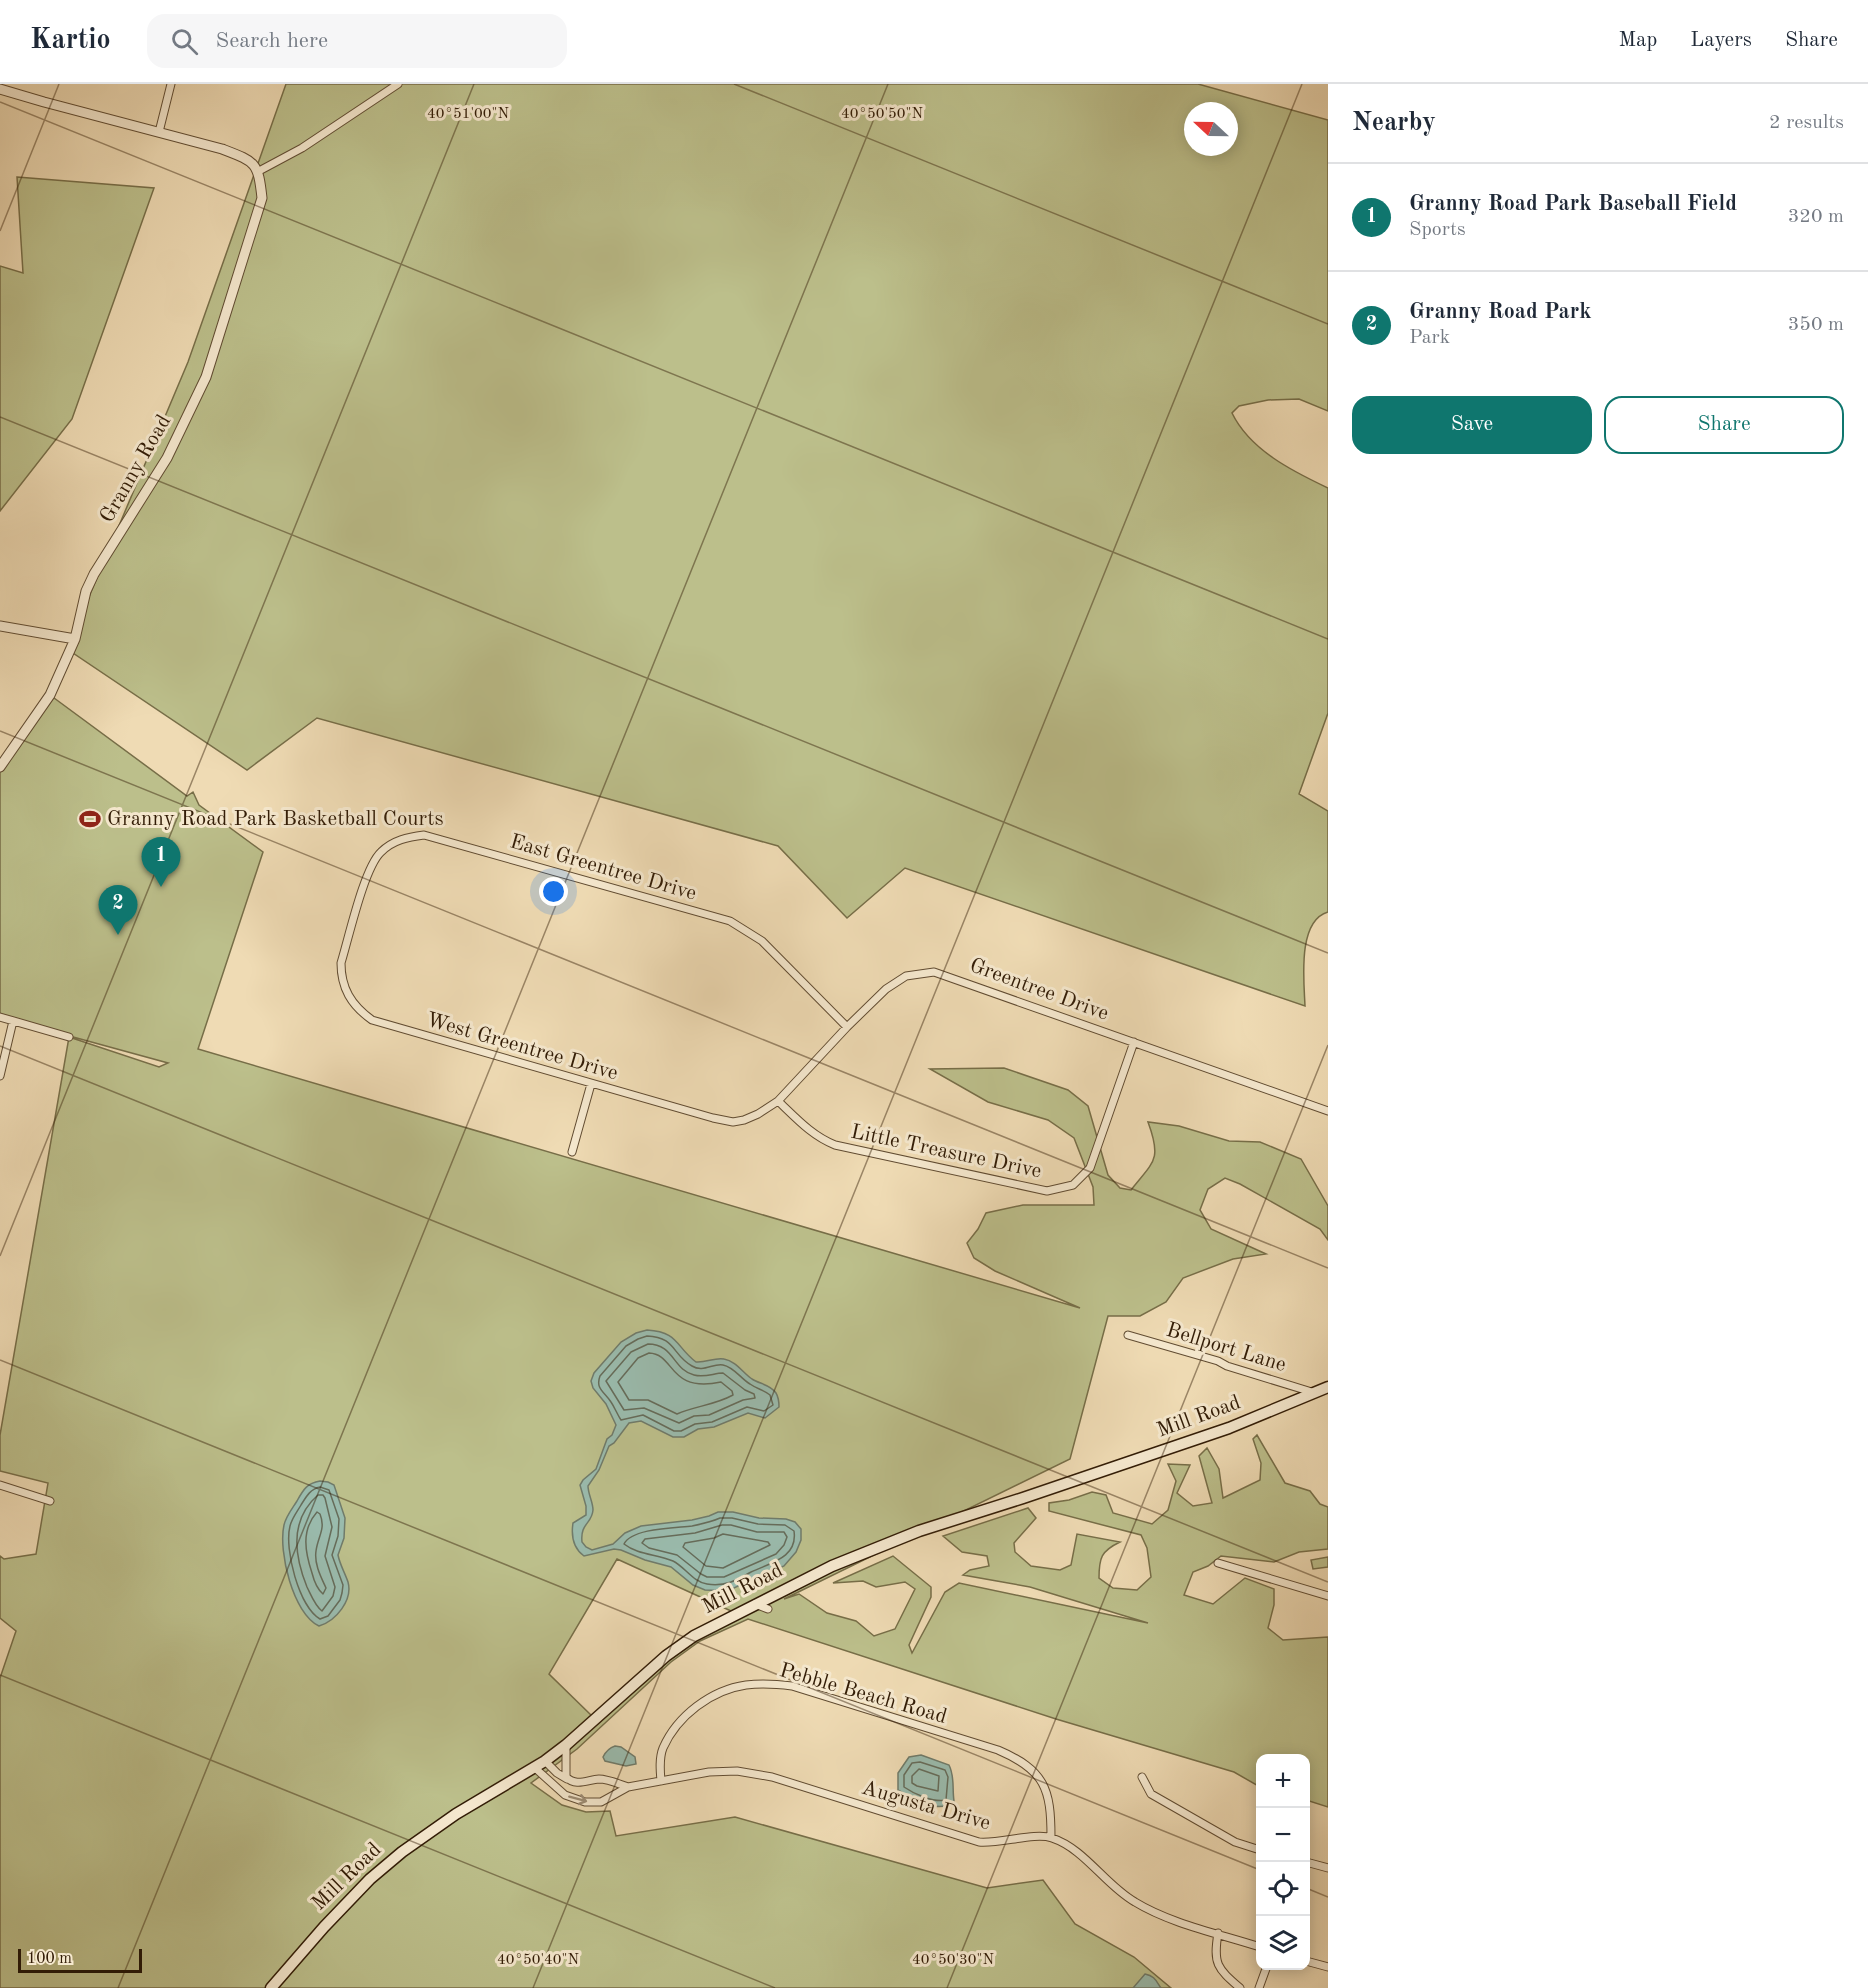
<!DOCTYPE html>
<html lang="en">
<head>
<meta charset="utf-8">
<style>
  :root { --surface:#fff; --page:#f6f6f7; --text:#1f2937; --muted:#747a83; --line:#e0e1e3; --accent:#0f766e }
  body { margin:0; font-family:"Old Standard TT",serif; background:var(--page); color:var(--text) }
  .controls { position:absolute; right:18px; bottom:18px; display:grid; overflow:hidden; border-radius:12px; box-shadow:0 3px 15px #0003 }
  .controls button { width:54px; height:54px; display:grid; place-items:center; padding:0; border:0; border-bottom:2px solid var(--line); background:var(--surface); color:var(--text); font:30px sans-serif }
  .compass { position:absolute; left:1184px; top:18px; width:54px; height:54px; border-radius:50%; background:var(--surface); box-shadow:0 3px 15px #0003; rotate:292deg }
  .scale { position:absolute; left:18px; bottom:15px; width:124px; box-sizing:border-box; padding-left:6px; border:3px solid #321c06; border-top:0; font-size:16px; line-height:21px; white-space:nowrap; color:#321c06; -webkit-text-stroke:4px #f5e8ce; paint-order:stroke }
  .you { position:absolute; left:554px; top:808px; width:21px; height:21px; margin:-15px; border:4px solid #fff; border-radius:50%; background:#1a73e8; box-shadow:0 0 0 9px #1a73e833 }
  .badge { display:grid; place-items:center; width:39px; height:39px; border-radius:50%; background:var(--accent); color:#fff; font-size:20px; font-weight:700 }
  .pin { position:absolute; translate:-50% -50px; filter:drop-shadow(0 2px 3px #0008) }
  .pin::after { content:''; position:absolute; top:32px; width:21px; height:18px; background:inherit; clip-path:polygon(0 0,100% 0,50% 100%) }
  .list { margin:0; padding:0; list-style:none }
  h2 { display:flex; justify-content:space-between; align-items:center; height:78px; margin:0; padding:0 24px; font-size:26px }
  h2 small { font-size:20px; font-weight:400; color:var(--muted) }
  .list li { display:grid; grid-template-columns:39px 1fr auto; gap:18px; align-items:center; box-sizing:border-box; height:108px; padding:0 24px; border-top:2px solid var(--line) }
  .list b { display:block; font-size:22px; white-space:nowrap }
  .list p { margin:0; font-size:20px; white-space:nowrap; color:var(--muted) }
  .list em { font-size:20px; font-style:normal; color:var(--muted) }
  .actions { display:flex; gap:12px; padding:18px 24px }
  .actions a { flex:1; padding:14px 0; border:2px solid var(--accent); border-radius:18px; text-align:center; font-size:21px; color:var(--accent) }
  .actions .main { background:var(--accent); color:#fff }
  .icon { flex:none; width:33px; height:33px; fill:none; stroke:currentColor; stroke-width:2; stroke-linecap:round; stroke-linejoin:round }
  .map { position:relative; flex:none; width:1328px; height:1904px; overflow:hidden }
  header { display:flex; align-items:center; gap:36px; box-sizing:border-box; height:84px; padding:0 30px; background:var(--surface); border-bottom:2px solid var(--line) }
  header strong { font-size:28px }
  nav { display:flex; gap:33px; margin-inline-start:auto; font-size:21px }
  .search { width:420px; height:54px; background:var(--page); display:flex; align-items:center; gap:15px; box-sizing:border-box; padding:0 21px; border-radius:18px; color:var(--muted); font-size:22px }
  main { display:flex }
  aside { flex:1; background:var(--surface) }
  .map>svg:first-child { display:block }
</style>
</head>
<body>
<header>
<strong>Kartio</strong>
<div class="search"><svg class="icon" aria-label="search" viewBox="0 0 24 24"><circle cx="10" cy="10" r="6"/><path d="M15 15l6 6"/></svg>Search here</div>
<nav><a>Map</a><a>Layers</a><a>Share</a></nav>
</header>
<main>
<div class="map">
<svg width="1328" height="1904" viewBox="0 0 1328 1904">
  <rect width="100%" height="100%" fill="#efdbb4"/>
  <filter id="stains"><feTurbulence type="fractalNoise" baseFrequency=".00333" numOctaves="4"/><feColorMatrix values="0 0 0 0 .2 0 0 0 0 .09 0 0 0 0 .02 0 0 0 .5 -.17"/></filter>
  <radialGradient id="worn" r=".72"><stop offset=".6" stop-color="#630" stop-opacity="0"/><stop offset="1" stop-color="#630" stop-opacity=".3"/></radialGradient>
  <!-- green -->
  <path fill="#bcbf8b" stroke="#776e48" stroke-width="1.5" fill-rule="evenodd" d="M286 0H1198L1328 36V327L1299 315 1268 316 1239 322 1232 329C1250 366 1292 387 1328 404V629L1299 710 1328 727V828C1297 837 1304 897 1305 922L905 784 847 834 778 762 317 634 247 686 67 565 188 278ZM1193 27H1229V63H1193Z
    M17 93 154 104 72 335 0 427V182L23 189Z
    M50 611 187 712 193 708 199 721 263 768 198 965 1080 1224 995 1187 974 1174 967 1159 978 1145 986 1129 1023 1121H1094L1093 1103 1074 1054 1048 1036 988 1018 930 985 1004 984 1068 1006 1088 1022 1108 1091 1120 1104 1131 1106C1154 1077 1162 1076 1148 1038L1179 1042 1229 1057 1260 1058 1301 1075 1328 1122V1156L1320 1145 1240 1100 1225 1094 1208 1105 1200 1126 1211 1145 1266 1170 1233 1175 1183 1194 1166 1218 1140 1232H1108L1070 1375 784 1515 799 1510 827 1529 856 1537 874 1552 895 1545 915 1505 905 1498 876 1503 863 1497 833 1499 893 1472 931 1503V1513L909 1561 912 1569 945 1508 959 1499 1148 1539 1030 1503 963 1491 970 1486 989 1482 987 1472 962 1468 943 1452 1028 1424 1036 1434 1014 1459 1015 1468 1031 1482 1060 1486 1071 1481 1077 1450 1120 1458C1101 1467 1099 1474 1099 1494L1113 1504 1137 1506 1151 1493 1147 1464 1141 1451 1049 1427V1419L1069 1416 1092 1408 1106 1411 1113 1429 1152 1440 1168 1426 1176 1397 1168 1380 1190 1381 1177 1409 1193 1422 1212 1419 1199 1372 1207 1364 1219 1385 1223 1414 1260 1396 1261 1379 1253 1355 1257 1351 1285 1399 1310 1407 1320 1420 1328 1423V1465L1299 1468 1274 1478 1221 1472 1208 1482 1193 1488 1184 1511 1213 1520 1245 1494 1274 1505V1521L1268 1544 1283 1556 1328 1553V1723L1306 1716V1674H1260V1703L1234 1688 1056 1635 748 1535 700 1557 671 1578 577 1665 531 1699 562 1721 586 1728 610 1727 616 1752 735 1733 987 1804 1043 1796 1075 1840 1134 1873 1171 1904H0V1594L16 1547 0 1534V1472L4 1475 36 1470 48 1399 0 1387V1351L69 953 159 983 168 979 0 933V684ZM617 1475 731 1527 592 1632 549 1590Z
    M1328 1473V1483L1313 1485 1311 1476Z"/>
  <!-- water -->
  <path fill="#9abbad" stroke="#707b6a" stroke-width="1.5" d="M647 1246C679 1248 675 1262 696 1278 706 1279 715 1273 724 1275 736 1277 743 1289 752 1295 760 1300 771 1301 776 1309 779 1314 779 1318 779 1323L765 1334 748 1329 714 1343 698 1345 684 1353H673L641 1337 629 1339 614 1359 609 1362 599 1386 588 1402C588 1410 593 1418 593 1426 592 1440 580 1439 582 1458L586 1463 592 1466 613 1460 625 1449 641 1442 692 1436 709 1432 718 1428H733L759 1434 786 1435 795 1438 801 1445V1456L796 1468 784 1482 727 1507 705 1506 693 1501 671 1483 645 1476 621 1466 614 1465 584 1472C573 1464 571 1452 573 1439L586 1431V1422L580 1401 583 1396 596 1385 607 1355 612 1351 616 1341 606 1320 593 1304 591 1297 594 1289 621 1258 636 1249Z
    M320 1397 328 1398 334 1401 345 1434 344 1454 338 1471C340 1481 345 1489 348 1498 353 1516 336 1537 319 1542 293 1530 278 1467 284 1441 286 1432 292 1425 297 1417 303 1406 307 1399 320 1397Z
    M615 1662 621 1663 635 1673 636 1680 626 1682 605 1677 603 1673C606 1667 609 1664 615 1662Z
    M921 1671 949 1681C955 1693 952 1704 954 1717 940 1731 912 1715 898 1706V1689L909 1673Z
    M1145 1890C1155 1892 1156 1897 1161 1904H1133Z"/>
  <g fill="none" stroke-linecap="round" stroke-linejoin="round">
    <!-- shore -->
    <path stroke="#666c5a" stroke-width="1.5" d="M647 1252C676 1253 672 1271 692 1282 703 1289 713 1279 723 1281 734 1283 741 1295 750 1300 757 1305 764 1306 770 1311L773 1321 764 1327 747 1323 712 1338 695 1340 681 1347H674L643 1331 621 1336C617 1330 615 1324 611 1318 605 1308 595 1305 600 1292L626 1262 638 1255Z
      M648 1260C674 1260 673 1286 694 1291 705 1294 714 1289 723 1289L745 1306 754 1310 755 1314 743 1316 709 1331 694 1332 679 1339 644 1324 624 1326 606 1297 631 1268Z
      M649 1269C676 1270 667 1309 721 1298L732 1307 733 1311C715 1321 695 1322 677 1330L648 1316H629L618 1298 638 1274Z
      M320 1403 329 1406 339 1435 338 1452 332 1471 343 1501 342 1509 340 1516 328 1532 320 1535C299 1523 284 1465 290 1442 292 1434 297 1428 301 1421 306 1413 310 1405 320 1403Z
      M318 1411H323L325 1414 332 1443 325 1472 335 1503 333 1512 322 1527C315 1522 311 1511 307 1503 294 1471 289 1436 318 1411Z
      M317 1428 320 1430C326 1445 318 1452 316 1467 314 1480 321 1493 326 1504L323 1510C317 1505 314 1497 312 1489 305 1468 301 1446 317 1428Z
      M720 1434H732L758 1440 785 1441 794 1447C798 1474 770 1479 751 1488 737 1496 725 1503 707 1500 693 1498 685 1483 673 1477 657 1470 638 1471 624 1460 632 1444 675 1444 692 1442 702 1440 711 1438 720 1434Z
      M722 1441H731L757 1448H784L787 1453 784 1461 776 1470 724 1493H707L701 1490 677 1471 649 1464 642 1459 645 1455 695 1449Z
      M723 1450 768 1458 770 1461 723 1484 706 1482 683 1463 685 1459 714 1454Z
      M920 1678 945 1686 948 1693 946 1716C934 1719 914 1710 904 1703V1691L912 1679Z
      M919 1685 939 1692 938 1707 917 1702 912 1699V1692Z"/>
    <defs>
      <path id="minor" d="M159 48 171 0
        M259 87 302 64 398 0
        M0 933 69 953
        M847 943 762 857 730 837 424 751C408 753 393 756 381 768 364 784 349 853 341 879 341 904 351 921 372 936L713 1034 733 1038 744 1036 758 1030 778 1017 847 943 886 905 906 892 934 888 1328 1027
        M0 992 13 937
        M778 1017C796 1034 812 1052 835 1061L1047 1107 1073 1101 1090 1084 1134 958
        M572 1068 591 1000
        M1128 1251 1218 1277 1227 1282 1315 1309
        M0 1401 50 1417
        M1218 1479 1328 1512
        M755 1520 768 1525
        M566 1661V1693C576 1703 587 1696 599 1695 608 1695 619 1700 628 1703
        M545 1677 557 1689 567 1695
        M535 1684 565 1711 585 1718H601L628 1703 709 1688 737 1687 772 1693 979 1758C1000 1760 1035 1748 1052 1754 1085 1765 1105 1801 1135 1818 1171 1840 1220 1850 1260 1863
        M1142 1693 1151 1710 1235 1758 1260 1766
        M661 1697C660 1686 659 1674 663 1664 677 1632 711 1606 746 1601 762 1599 776 1600 792 1602L998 1666C1045 1686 1051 1705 1051 1753
        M1306 1778 1328 1784
        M1218 1849C1213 1880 1217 1884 1240 1904
        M1306 1877 1328 1883
        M1259 1904 1267 1882"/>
      <path id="tertiary" d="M0 5 44 18 222 65C256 78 258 78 262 114L206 293 167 374 94 490 86 507 75 555 50 611 0 683
        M0 542 75 555"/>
      <path id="secondary" d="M271 1904 324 1843 370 1795 402 1768 456 1730 545 1677 566 1661 666 1572 694 1552 832 1482 919 1447 1023 1414 1229 1344 1328 1303"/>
    </defs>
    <!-- minor casing -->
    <use href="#minor" stroke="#614c32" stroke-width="9"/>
    <!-- tertiary casing -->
    <use href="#tertiary" stroke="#614c32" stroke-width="11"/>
    <!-- secondary casing -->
    <use href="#secondary" stroke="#321c06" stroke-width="13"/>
    <!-- minor -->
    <use href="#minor" stroke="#f5e8ce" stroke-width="7"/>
    <!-- tertiary -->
    <use href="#tertiary" stroke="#f5e8ce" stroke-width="9"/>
    <!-- secondary -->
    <use href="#secondary" stroke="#f5e8ce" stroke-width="10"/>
  </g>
  <!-- one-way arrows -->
  <defs><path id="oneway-shaft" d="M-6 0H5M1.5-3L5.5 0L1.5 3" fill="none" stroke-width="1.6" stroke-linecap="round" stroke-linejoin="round" transform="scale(1.5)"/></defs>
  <use stroke="#9d8c74" href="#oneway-shaft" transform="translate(578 1715) rotate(15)"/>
  <!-- ticks -->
  <path fill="none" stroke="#321c06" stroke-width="1.5" stroke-opacity="0.45" d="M734 0 1328 240M0 18 1328 555M0 147 59 0M0 333 1328 869M0 647 1328 1184M0 962 1328 1498M0 1172 474 0M0 1276 1260 1786M0 1591 775 1904M1306 1804 1328 1813M118 1904 888 0M533 1904 1302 0M947 1904 1328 961"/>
  <!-- icons -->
  <defs>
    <symbol id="stadium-bare" viewBox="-9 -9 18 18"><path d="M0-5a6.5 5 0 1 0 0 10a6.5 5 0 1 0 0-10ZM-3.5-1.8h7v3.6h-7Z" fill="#8f2418" stroke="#f5e8ce" stroke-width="2.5" paint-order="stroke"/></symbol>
  </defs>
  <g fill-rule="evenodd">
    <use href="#stadium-bare" x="75" y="720" width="30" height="30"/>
  </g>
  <g text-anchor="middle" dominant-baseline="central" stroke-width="6" stroke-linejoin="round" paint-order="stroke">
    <!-- street labels -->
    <g font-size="21" fill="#321c06" stroke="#f5e8ce">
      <text transform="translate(136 385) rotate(-60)">Granny Road</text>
      <text transform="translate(603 784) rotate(16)">East Greentree Drive</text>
      <text transform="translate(1039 906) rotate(20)">Greentree Drive</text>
      <text transform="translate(522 963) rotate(16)">West Greentree Drive</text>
      <text transform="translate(946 1068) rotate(12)">Little Treasure Drive</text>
      <text transform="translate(1226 1264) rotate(17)">Bellport Lane</text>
      <text transform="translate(1199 1333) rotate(-20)">Mill Road</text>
      <text transform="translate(743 1505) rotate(-27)">Mill Road</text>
      <text transform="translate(863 1610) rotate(16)">Pebble Beach Road</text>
      <text transform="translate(926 1722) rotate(16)">Augusta Drive</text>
      <text transform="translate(347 1793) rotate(-44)">Mill Road</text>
    </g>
    <!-- poi labels -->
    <g font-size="21" fill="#321c06" stroke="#f5e8ce" text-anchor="start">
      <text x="107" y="735">Granny Road Park Basketball Courts</text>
    </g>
  </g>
  <g font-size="15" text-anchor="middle" fill="#321c06" stroke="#f5e8ce" stroke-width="6" stroke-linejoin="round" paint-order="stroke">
    <text x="468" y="34">40°51'00"N</text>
    <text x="882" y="34">40°50'50"N</text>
    <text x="538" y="1880">40°50'40"N</text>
    <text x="953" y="1880">40°50'30"N</text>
  </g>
  <rect width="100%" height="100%" filter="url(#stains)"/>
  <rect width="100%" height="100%" fill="url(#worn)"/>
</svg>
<div class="controls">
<button>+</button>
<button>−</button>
<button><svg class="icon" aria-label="locate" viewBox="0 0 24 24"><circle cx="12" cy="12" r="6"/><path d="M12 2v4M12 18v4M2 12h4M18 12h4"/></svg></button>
<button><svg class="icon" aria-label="layers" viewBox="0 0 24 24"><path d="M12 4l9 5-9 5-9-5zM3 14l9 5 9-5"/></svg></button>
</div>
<svg class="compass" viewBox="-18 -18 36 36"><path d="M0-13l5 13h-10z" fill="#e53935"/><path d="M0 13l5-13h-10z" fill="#747a83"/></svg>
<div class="scale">100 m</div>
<div class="you"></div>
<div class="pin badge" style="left:161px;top:803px">1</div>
<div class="pin badge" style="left:118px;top:851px">2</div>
</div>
<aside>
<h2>Nearby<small>2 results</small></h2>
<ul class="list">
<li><span class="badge">1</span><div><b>Granny Road Park Baseball Field</b><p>Sports</p></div><em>320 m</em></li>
<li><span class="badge">2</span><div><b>Granny Road Park</b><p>Park</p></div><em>350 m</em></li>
</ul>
<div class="actions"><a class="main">Save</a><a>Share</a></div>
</aside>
</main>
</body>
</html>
